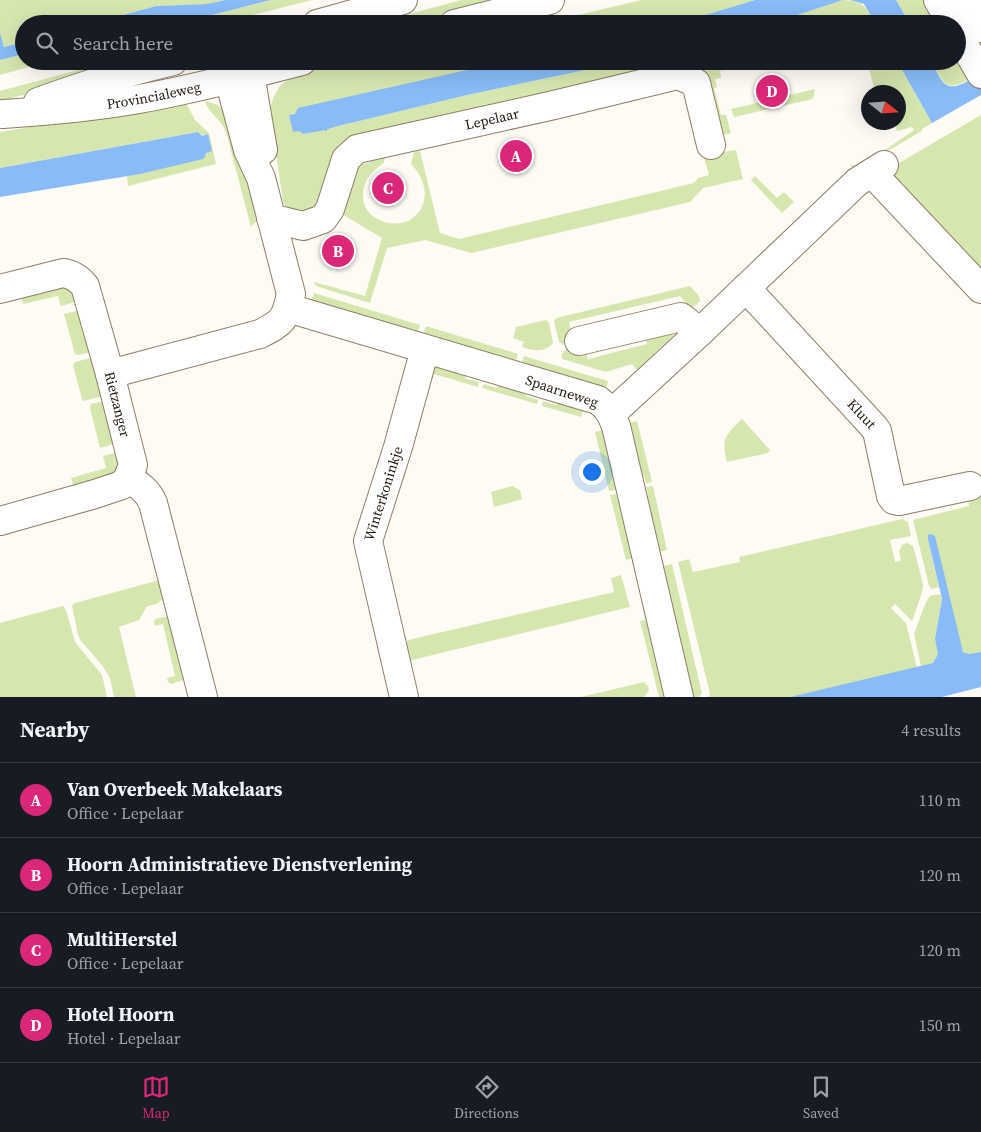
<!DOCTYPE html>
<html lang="en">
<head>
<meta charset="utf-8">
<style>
  :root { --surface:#171b24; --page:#20242c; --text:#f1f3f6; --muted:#9ea1a6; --line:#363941; --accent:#db2777 }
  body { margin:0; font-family:"Source Serif 4",serif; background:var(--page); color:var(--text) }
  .compass { position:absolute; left:861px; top:85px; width:45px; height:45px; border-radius:50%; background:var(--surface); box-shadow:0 5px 20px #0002; rotate:107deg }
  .you { position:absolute; left:591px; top:471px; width:18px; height:18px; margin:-12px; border:4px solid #fff; border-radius:50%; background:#1a73e8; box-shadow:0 0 0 8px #1a73e833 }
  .badge { display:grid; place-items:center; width:32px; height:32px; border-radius:50%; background:var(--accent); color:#fff; font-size:16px; font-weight:700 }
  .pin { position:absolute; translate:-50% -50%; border:2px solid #fff; box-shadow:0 1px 5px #0006 }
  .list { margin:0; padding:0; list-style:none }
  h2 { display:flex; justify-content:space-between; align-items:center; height:65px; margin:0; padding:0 20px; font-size:21px }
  h2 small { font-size:16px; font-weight:400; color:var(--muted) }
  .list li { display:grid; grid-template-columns:32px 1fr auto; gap:15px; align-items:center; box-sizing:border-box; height:75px; padding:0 20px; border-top:1px solid var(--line) }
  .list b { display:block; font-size:19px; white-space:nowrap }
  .list p { margin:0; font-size:16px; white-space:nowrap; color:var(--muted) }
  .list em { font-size:16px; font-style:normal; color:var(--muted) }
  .icon { flex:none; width:28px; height:28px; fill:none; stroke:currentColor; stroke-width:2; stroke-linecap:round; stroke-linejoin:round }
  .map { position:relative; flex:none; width:981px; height:697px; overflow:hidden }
  .search { position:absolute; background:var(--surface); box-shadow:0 5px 20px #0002; left:15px; right:15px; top:15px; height:55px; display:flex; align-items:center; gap:12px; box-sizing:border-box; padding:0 18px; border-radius:28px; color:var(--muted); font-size:19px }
  .sheet { height:365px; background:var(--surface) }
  nav { display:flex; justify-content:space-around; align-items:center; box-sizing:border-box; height:70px; border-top:1px solid var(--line); background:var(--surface); font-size:14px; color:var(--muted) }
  nav a { display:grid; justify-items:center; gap:2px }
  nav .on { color:var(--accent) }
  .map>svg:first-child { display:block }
</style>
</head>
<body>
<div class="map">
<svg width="981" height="697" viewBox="0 0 981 697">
  <rect width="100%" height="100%" fill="#fefbf5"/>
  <!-- green -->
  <path fill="#d6e6af" d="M0 0H226L206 4 156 6 90 24H24V42L4 47 2 42H0Z
    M271 0H312L218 24H138L177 15 208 16Z
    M461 0H518L421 24H373Z
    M642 0H755L712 13 669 24H523L569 17Z
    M843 0C864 1 866 7 876 24H770Z
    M896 0H931L945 24H910Z
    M957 46 970 79C944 93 944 83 931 61H957Z
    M24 54V61H51L0 75V60Z
    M111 61H153L0 101V91Z
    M352 61H507L479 68 300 131 303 134 467 95 628 61H760L720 71 721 78 715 79 717 87 714 89 721 115H726L731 133C725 135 720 134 717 128 712 121 706 89 703 79L348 143 322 203 309 216 287 208 283 201 270 113 271 105 274 96 280 86 289 79 308 71Z
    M867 61H897L932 123 922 129V131L855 170 850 165 859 166 885 150 914 130 912 127 897 131 895 123 898 122V92H875Z
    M815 89 813 99 734 117 731 109Z
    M185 101 195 120 209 133 216 164 128 186 127 176 205 157 208 134 202 136 198 132 0 168V132Z
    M205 101 218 105 225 112 260 217 251 227 226 132C221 119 208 113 205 101Z
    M981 115V280L887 170Z
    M736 150 743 179 703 188 690 202 471 253 425 240 387 248 370 303 316 286 314 282 365 296 382 238 342 214 358 166 385 157 384 163C371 172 363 180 363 197 363 218 392 230 410 220 432 206 427 180 411 164L414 152 420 151 440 233 459 239 694 183 698 178 709 175 704 158 707 154Z
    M755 176 777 198 784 192 794 202 782 213 751 180Z
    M59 280 82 300 61 306 58 296 23 304 20 291Z
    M690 286 699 296 700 301 691 309 680 296 569 322 572 336 569 343 563 344 559 342 554 322 556 318Z
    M314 293 420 325 416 337 310 304Z
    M84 309 96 351 78 355 75 354 64 314Z
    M546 320 549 323 553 343C545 353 533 351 522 347L524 342 513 338 516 327Z
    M426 326 518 354 516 360 503 357 501 363 437 343 439 337 424 333Z
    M644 331H678L637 370 632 364 606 372 562 359V354L565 350 584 345 588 359 647 344Z
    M98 356 107 395 84 401 82 399 73 365 75 362Z
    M524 356 608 381 605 393 533 372 534 366 522 362Z
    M432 366 464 369 466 379 479 382 478 387 427 372Z
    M505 381 523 387 526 396 538 400 537 404 482 388 484 384 497 388 498 385Z
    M563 398 585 405 581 417 542 406 543 401 556 405Z
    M109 400 120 442 100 448 90 408 91 404Z
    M742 419 770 450 768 453 727 462C721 438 725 436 742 419Z
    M637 421 652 482 646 483 644 476 637 478 624 424Z
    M608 429 620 482 614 483 616 490 609 491 595 432Z
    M122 451 124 469 76 493 71 478 106 468 103 456Z
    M512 486 520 490 522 499 494 507 491 492Z
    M653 486 667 550 655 553 642 496 648 494 646 487Z
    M616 494 618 501 625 500 638 557 626 560 610 495Z
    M981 496V652L969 654 963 652 928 539 939 587 932 589 929 586 913 520 969 506 968 499Z
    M902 519 908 522 911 536 890 540 895 562 901 561 899 551 902 545 907 543 913 546 923 584 922 593 912 621 895 604 891 608 906 623 917 668 790 697H708L710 694 678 562 689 559 693 572 740 562 739 557Z
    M672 564 702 694 699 697H689L659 567Z
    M621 575 630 607 408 661 405 645 408 640 614 592 611 578Z
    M163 579 165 597 157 604 147 606 139 620 119 627 136 697H114L110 678 102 665 81 641 78 635 72 605 75 603Z
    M940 594 942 599 935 639 938 654 933 663 921 666 914 634 926 602 930 596Z
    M63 606 66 610 75 642 102 675 107 697H0V623Z
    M168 616 187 679 171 684 168 682 167 678 175 676 163 624 155 626 154 622 155 619Z
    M653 619 672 697H659L640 621Z
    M644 682 648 686 649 690 644 697H581Z"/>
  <!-- water -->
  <path fill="#88bbf7" d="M226 0H271L208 16 177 15 138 24H90L156 6 206 4Z
    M755 0H843L770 24H669L712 13Z
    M850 0H896L910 24H876L864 4Z
    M0 33 4 47 24 42V54L0 60Z
    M507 61H628L467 95 338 126 328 129 325 132V130L303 134 299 131 293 132 289 115 295 114 298 108Z
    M897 61H931C935 68 939 78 944 83 954 93 972 78 981 73V95L932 123Z
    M198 132 202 136 208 134 212 151 206 153 205 157 203 159 140 174 0 197V168Z
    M931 534 935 536 963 652 969 654 981 652V687L942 697H790L933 663 938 654 935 639 942 599 928 539V535Z"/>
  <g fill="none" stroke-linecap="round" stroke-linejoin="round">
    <defs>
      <g id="minor">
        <path d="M241 61 250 74 263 150"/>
        <path d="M872 173 981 289"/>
        <path id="s1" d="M271 218 303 226 323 219 330 209 346 159 357 149 554 105 678 75 696 83 711 145"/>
        <path id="s2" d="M746 288 874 427 877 431 891 496 894 500 899 501 970 486"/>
        <path id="s3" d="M0 289 63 273C73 274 79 279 85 286L110 374 133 465 128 478 122 485 95 494 0 521"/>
        <path d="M288 308 598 400 605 406 611 414 616 426 679 697"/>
        <path d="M579 341 681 317 700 332"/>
        <path d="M110 374 260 334C283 322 285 321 291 294L261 178 248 150 229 79 230 61"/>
        <path d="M611 414 700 332 857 182 884 165"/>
        <path d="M128 478C139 485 148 491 153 503L203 697"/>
        <path id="s4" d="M404 697 368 541 398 447 425 349"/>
      </g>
      <g id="major">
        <path d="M938 0 952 24"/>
        <path d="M965 0 981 28"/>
        <path d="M317 24 403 0"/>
        <path d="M454 24 550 0"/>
        <path d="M957 33 981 74"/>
        <path d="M38 102C82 86 126 72 173 61"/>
        <path id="s5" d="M3 114C49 111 94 107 139 99 194 89 248 75 302 61"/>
      </g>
    </defs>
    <!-- minor casing -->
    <use href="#minor" stroke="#8e7d63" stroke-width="30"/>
    <!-- major casing -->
    <use href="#major" stroke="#8e7d63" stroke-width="30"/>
    <!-- minor -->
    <use href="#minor" stroke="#fff" stroke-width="28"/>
    <!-- major -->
    <use href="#major" stroke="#fff" stroke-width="28"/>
  </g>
  <g text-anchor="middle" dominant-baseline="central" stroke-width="5" stroke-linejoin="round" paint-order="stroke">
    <!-- street labels -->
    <g font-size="14" fill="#1f180e" stroke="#fff">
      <text stroke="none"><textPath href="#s5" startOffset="152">Provincialeweg</textPath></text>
      <text stroke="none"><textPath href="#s1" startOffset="272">Lepelaar</textPath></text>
      <text transform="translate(562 391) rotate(18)">Spaarneweg</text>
      <text stroke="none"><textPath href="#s3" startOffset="214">Rietzanger</textPath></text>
      <text stroke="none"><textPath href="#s2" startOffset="171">Kluut</textPath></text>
      <text stroke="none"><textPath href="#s4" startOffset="210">Winterkoninkje</textPath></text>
    </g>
  </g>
</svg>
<svg class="compass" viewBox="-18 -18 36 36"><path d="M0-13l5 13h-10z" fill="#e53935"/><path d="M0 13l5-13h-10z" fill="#9ea1a6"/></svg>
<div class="you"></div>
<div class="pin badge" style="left:516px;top:156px">A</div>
<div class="pin badge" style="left:338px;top:251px">B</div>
<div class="pin badge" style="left:388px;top:188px">C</div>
<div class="pin badge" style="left:772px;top:91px">D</div>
<div class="search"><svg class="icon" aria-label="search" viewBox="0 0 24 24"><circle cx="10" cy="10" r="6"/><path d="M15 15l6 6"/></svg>Search here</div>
</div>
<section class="sheet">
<h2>Nearby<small>4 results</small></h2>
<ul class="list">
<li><span class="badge">A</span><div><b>Van Overbeek Makelaars</b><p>Office · Lepelaar</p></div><em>110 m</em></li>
<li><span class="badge">B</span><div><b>Hoorn Administratieve Dienstverlening</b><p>Office · Lepelaar</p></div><em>120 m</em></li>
<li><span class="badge">C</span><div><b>MultiHerstel</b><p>Office · Lepelaar</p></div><em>120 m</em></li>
<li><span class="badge">D</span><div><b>Hotel Hoorn</b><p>Hotel · Lepelaar</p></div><em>150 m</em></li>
</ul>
</section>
<nav>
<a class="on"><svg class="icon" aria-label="map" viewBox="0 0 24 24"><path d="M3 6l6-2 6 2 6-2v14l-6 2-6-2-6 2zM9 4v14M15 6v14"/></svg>Map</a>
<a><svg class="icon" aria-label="directions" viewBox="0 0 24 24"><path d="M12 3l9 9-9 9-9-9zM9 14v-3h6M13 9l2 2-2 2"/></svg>Directions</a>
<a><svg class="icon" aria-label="saved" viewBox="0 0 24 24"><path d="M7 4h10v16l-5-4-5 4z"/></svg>Saved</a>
</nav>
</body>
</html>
